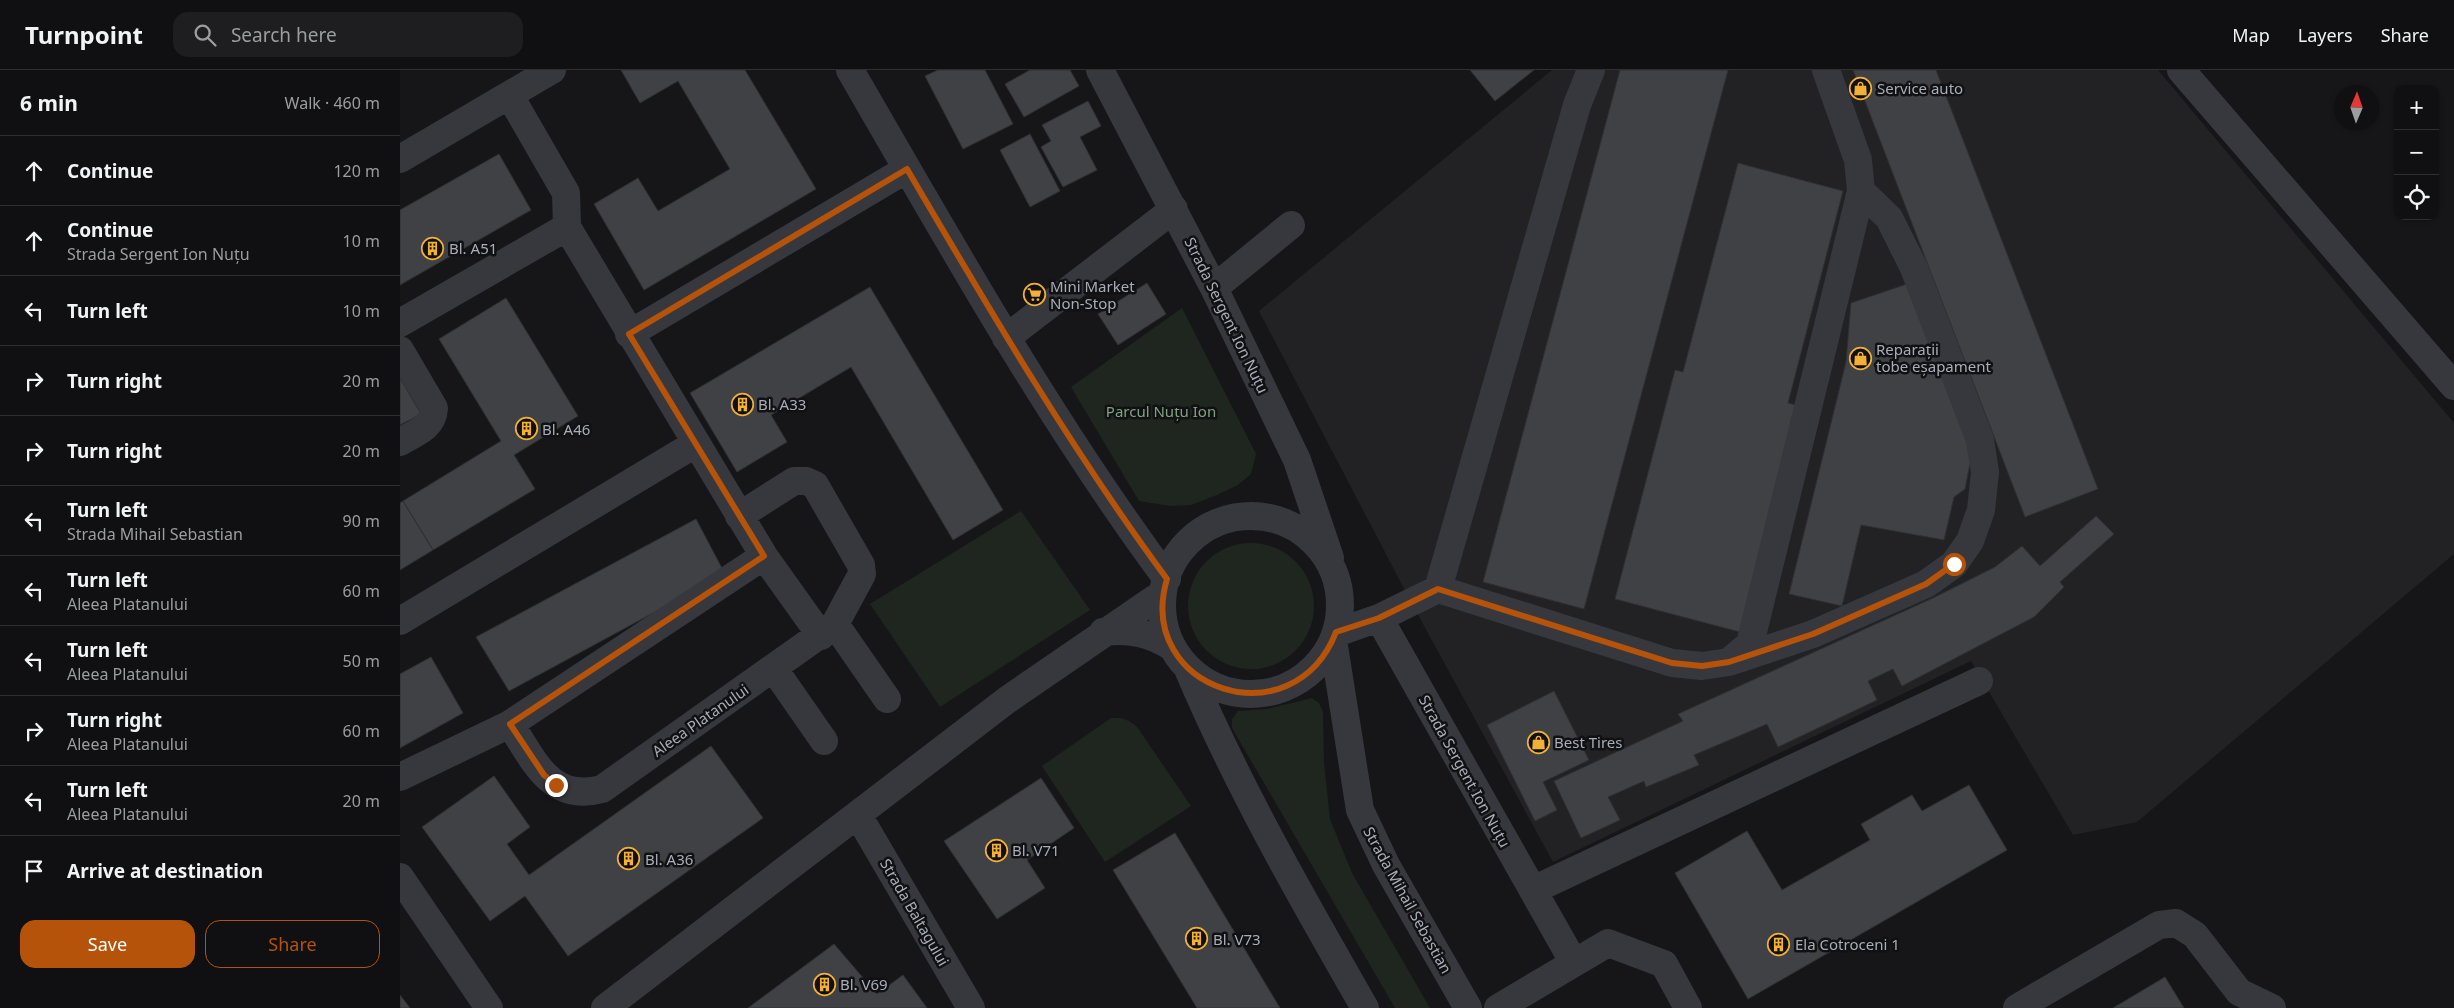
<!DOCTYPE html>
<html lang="en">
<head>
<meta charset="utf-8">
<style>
  :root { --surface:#101012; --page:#1e1e20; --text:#f1f3f6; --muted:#9c9d9f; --line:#303032; --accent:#b45309 }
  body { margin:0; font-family:"Noto Sans",sans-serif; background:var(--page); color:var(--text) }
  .controls { position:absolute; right:15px; top:15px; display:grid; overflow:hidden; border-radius:10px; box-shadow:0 1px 4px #0004 }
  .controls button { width:45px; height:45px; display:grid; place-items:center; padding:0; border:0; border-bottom:1px solid var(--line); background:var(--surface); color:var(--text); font:25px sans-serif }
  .compass { position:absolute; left:1934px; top:15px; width:45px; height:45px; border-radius:50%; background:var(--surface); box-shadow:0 1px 4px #0004; rotate:2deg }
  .stop { position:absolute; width:15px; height:15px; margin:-11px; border:4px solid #b45309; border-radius:50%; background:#fff }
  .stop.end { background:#b45309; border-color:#fff; box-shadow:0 1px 5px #0008 }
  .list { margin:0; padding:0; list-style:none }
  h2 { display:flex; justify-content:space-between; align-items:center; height:65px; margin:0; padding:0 20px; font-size:21px }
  h2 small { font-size:16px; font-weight:400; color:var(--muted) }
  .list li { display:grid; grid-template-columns:32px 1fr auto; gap:15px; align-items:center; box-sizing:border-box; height:70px; padding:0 20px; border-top:1px solid var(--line) }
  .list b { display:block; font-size:19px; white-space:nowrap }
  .list p { margin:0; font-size:16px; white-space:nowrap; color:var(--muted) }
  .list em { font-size:16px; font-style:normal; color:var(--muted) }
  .actions { display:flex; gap:10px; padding:15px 20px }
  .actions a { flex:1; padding:11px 0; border:1px solid var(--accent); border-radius:15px; text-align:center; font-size:18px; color:var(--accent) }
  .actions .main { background:var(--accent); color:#fff }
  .icon { flex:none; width:28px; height:28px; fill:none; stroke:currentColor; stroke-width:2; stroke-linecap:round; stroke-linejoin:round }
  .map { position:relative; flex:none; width:2054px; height:938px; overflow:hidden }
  header { display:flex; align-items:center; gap:30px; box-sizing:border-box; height:70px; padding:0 25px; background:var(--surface); border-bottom:1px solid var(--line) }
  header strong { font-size:24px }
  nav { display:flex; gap:28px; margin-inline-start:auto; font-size:18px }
  .search { width:350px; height:45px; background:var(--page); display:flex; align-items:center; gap:12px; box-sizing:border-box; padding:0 18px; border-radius:15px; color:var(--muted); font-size:19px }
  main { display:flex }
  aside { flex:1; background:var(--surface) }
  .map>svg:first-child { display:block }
</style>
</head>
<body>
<header>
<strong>Turnpoint</strong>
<div class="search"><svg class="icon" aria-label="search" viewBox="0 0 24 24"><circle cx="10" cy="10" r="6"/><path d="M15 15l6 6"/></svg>Search here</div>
<nav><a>Map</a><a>Layers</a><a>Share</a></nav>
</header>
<main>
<aside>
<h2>6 min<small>Walk · 460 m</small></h2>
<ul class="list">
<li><svg class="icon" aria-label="ahead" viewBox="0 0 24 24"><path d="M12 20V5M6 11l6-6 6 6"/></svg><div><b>Continue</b></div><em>120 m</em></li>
<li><svg class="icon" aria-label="ahead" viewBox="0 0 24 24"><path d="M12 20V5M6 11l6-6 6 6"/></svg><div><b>Continue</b><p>Strada Sergent Ion Nuțu</p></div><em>10 m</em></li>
<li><svg class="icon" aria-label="left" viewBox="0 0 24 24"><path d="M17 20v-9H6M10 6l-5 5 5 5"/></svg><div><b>Turn left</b></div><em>10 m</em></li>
<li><svg class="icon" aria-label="right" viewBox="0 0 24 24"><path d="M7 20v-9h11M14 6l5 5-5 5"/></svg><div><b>Turn right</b></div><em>20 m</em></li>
<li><svg class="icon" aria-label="right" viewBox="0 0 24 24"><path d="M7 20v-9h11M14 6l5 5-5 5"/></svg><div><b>Turn right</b></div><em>20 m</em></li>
<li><svg class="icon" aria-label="left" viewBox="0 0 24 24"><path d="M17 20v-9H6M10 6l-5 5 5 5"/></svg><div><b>Turn left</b><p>Strada Mihail Sebastian</p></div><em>90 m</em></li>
<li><svg class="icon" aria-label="left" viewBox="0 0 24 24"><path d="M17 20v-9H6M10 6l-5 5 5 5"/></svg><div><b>Turn left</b><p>Aleea Platanului</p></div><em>60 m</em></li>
<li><svg class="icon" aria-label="left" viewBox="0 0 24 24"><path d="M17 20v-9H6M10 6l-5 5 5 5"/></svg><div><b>Turn left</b><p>Aleea Platanului</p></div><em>50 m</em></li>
<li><svg class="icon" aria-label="right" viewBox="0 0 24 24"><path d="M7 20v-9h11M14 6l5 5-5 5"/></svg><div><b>Turn right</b><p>Aleea Platanului</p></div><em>60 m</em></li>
<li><svg class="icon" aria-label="left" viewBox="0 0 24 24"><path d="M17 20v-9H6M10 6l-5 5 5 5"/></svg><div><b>Turn left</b><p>Aleea Platanului</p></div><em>20 m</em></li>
<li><svg class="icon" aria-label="arrive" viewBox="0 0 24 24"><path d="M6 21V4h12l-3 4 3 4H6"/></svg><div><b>Arrive at destination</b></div></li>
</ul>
<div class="actions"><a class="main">Save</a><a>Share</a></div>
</aside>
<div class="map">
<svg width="2054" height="938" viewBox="0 0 2054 938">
  <rect width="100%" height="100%" fill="#161618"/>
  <!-- built -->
  <path fill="#222225" d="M1152 0H1758L2054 353V484L1737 752 1673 765 1571 591 1153 792 1011 532 859 241Z"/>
  <!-- green -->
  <path fill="#1e261f" d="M782 238 856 384 851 404 838 415 817 425 791 435 770 436 739 431 671 317Z
    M621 441 690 540 540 637 470 534Z
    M788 536a63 63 0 1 1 126 0a63 63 0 1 1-126 0Z
    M912 628 919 633 923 642 924 693 930 749 952 803 1030 938H995L832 658V649L838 641 867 639Z
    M711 648C722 647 729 650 737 657L791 736 705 792 642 696Z"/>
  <!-- building -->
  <path fill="#404145" stroke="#303034" d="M221 0H345L416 119 244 220 194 134 238 108 258 141 330 99 278 11 240 33Z
    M538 0H585L613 54 563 79 525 6Z
    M630 0H670L679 16 624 47 605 14Z
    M1070 0H1134L1095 31Z
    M1220 0H1328L1184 539 1083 512Z
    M1453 0H1536L1698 419 1625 447Z
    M688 31 701 56 680 67 697 100 663 117 641 77 651 71 642 55Z
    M630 64 660 121 630 137 600 80Z
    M99 84 131 140 0 215V140Z
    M1338 93 1443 121 1388 333 1400 336 1340 562 1215 529 1275 300 1283 302Z
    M747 213 766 244 718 275 698 244Z
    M1510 213 1572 383 1565 419 1554 427 1544 470 1461 455 1442 536 1389 524 1446 292 1451 233Z
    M470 217 603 440 553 470 451 297 371 345 387 372 337 402 290 323Z
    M106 228 178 346 114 385 135 419 33 480 3 431 101 371 39 269Z
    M0 308 21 344 0 355Z
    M3 431 33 480 0 500V433Z
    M1696 446 1714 464 1660 512 1664 517 1634 547 1502 616 1493 599 1468 611 1477 630 1378 677 1367 654 1294 685 1299 695 1246 717 1244 711 1208 727 1220 750 1181 768 1154 711 1283 651 1278 644 1533 528 1595 497 1622 476 1640 496Z
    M296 449 325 504 109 621 76 567Z
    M31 587 63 643 0 678V604Z
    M1154 621 1189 690 1143 712 1157 740 1135 751 1087 655Z
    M311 676 363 748 168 886 125 826 90 851 22 757 94 706 130 757 107 774 129 805Z
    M641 708 674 758 627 790 645 818 597 849 544 771Z
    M1569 715 1607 780 1348 929 1275 803 1347 761 1382 820 1470 770 1461 754 1512 725 1522 741Z
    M775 763 880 938H797L713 800Z
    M434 874 477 924 503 905 527 938H348Z
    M1765 907 1784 938H1713Z
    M0 925 10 938H0Z"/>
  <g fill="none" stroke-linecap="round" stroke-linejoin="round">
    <!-- minor -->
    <path stroke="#37383d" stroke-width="28" d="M450 0C550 173 648 348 767 509
      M700 0 814 218 897 390 930 488
      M1781 0 2054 316
      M110 26 166 123 167 157 364 486 421 566
      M0 89 152 0
      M814 218 891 155
      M0 253 167 157
      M229 264 507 99
      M606 268 774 139
      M0 280 34 338C33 358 15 363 0 372
      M762 535a89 89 0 1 1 178 0a89 89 0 1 1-178 0Z
      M1038 519 1177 35 1191 0
      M979 548 1038 519 1272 593 1302 596 1329 592 1413 564 1526 514 1554 494 1570 471 1581 440 1585 402 1580 370 1514 198 1489 148 1461 121
      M0 551 295 374
      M435 554 487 629
      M703 562C730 559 749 563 772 577
      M936 563 979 548 1174 893
      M933 570 960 740 986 795 1068 938
      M1330 591 1350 574 1461 121 1458 90 1426 0
      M374 599 424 671
      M788 599C838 717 902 828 965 938
      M110 654C134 690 150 733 202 719L435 554 462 504 461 495 415 415 406 411H394L339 446
      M0 707 110 654 364 486
      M458 745 571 938
      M0 807 89 938
      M1133 820 1579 611
      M205 938 607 630 763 523
      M1098 938 1208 873 1264 894 1288 938
      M1617 938 1759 855 1776 853 1795 865 1839 922 1872 938"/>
  </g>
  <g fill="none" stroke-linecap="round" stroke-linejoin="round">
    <!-- route -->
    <path stroke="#b45309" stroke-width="6" d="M156 715 144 705 110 654 364 486 229 264 507 99C589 239 671 379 767 509 734 620 893 672 936 562L979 548 1038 519 1272 593 1302 596 1329 592 1413 564 1526 514 1554 494"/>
  </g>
  <!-- icons -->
  <defs>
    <symbol id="shop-ring" viewBox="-11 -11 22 22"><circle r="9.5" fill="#111113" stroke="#f2b134" stroke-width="1.5"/><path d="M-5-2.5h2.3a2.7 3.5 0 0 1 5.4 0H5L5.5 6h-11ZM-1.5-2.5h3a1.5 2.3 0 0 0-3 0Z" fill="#f2b134"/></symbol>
    <symbol id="building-ring" viewBox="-11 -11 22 22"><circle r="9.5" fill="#111113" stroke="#f2b134" stroke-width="1.5"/><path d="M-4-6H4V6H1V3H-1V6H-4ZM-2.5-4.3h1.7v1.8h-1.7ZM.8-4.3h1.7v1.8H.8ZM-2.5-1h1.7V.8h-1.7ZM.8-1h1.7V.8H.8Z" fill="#f2b134"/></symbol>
    <symbol id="supermarket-ring" viewBox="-11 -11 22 22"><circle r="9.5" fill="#111113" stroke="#f2b134" stroke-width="1.5"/><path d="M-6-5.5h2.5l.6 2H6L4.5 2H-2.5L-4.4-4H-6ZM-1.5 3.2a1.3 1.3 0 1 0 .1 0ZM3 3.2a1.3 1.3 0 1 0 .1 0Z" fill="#f2b134"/></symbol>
  </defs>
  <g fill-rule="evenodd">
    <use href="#shop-ring" x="1448" y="6" width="25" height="25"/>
    <use href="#building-ring" x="20" y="166" width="25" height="25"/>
    <use href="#supermarket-ring" x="622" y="212" width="25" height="25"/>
    <use href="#shop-ring" x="1448" y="276" width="25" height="25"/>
    <use href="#building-ring" x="330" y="322" width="25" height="25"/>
    <use href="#building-ring" x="114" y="346" width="25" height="25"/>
    <use href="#shop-ring" x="1126" y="660" width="25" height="25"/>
    <use href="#building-ring" x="584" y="768" width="25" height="25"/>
    <use href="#building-ring" x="216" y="776" width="25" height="25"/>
    <use href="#building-ring" x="784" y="856" width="25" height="25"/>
    <use href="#building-ring" x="1366" y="862" width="25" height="25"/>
    <use href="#building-ring" x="412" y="902" width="25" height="25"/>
  </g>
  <g text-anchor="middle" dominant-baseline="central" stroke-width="5" stroke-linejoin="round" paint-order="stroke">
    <!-- poi labels -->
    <g font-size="15" fill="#a8adb8" stroke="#111113" text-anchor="start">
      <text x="1477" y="18">Service auto</text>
      <text x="49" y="178">Bl. A51</text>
      <text x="650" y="216">Mini Market<tspan x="650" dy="17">Non-Stop</tspan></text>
      <text x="1476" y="279">Reparații<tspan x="1476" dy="17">tobe eșapament</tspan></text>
      <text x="358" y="334">Bl. A33</text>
      <text x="142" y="359">Bl. A46</text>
      <text x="1154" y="672">Best Tires</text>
      <text x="612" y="780">Bl. V71</text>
      <text x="245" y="789">Bl. A36</text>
      <text x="813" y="869">Bl. V73</text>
      <text x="1395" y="874">Ela Cotroceni 1</text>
      <text x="440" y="914">Bl. V69</text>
    </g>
    <!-- street labels -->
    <g font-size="15" fill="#a8adb8" stroke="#111113">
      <text transform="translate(827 245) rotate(64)">Strada Sergent Ion Nuțu</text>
      <text transform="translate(300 650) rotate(-35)">Aleea Platanului</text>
      <text transform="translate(1065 701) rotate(61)">Strada Sergent Ion Nuțu</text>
      <text transform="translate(1008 830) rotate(61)">Strada Mihail Sebastian</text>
      <text transform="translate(515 842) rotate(60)">Strada Baltagului</text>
    </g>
    <!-- park labels -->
    <g font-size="15" fill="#7fa381" stroke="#111113">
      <text x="761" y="341">Parcul Nuțu Ion</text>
    </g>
  </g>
</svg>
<div class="controls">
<button>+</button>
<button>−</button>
<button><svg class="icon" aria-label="locate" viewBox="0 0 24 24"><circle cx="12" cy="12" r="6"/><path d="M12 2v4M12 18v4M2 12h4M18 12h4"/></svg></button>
</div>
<svg class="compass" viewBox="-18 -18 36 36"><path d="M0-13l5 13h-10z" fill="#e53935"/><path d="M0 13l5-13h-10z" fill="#9c9d9f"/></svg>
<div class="stop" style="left:1554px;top:494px"></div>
<div class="stop end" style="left:156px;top:715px"></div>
</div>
</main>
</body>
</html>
